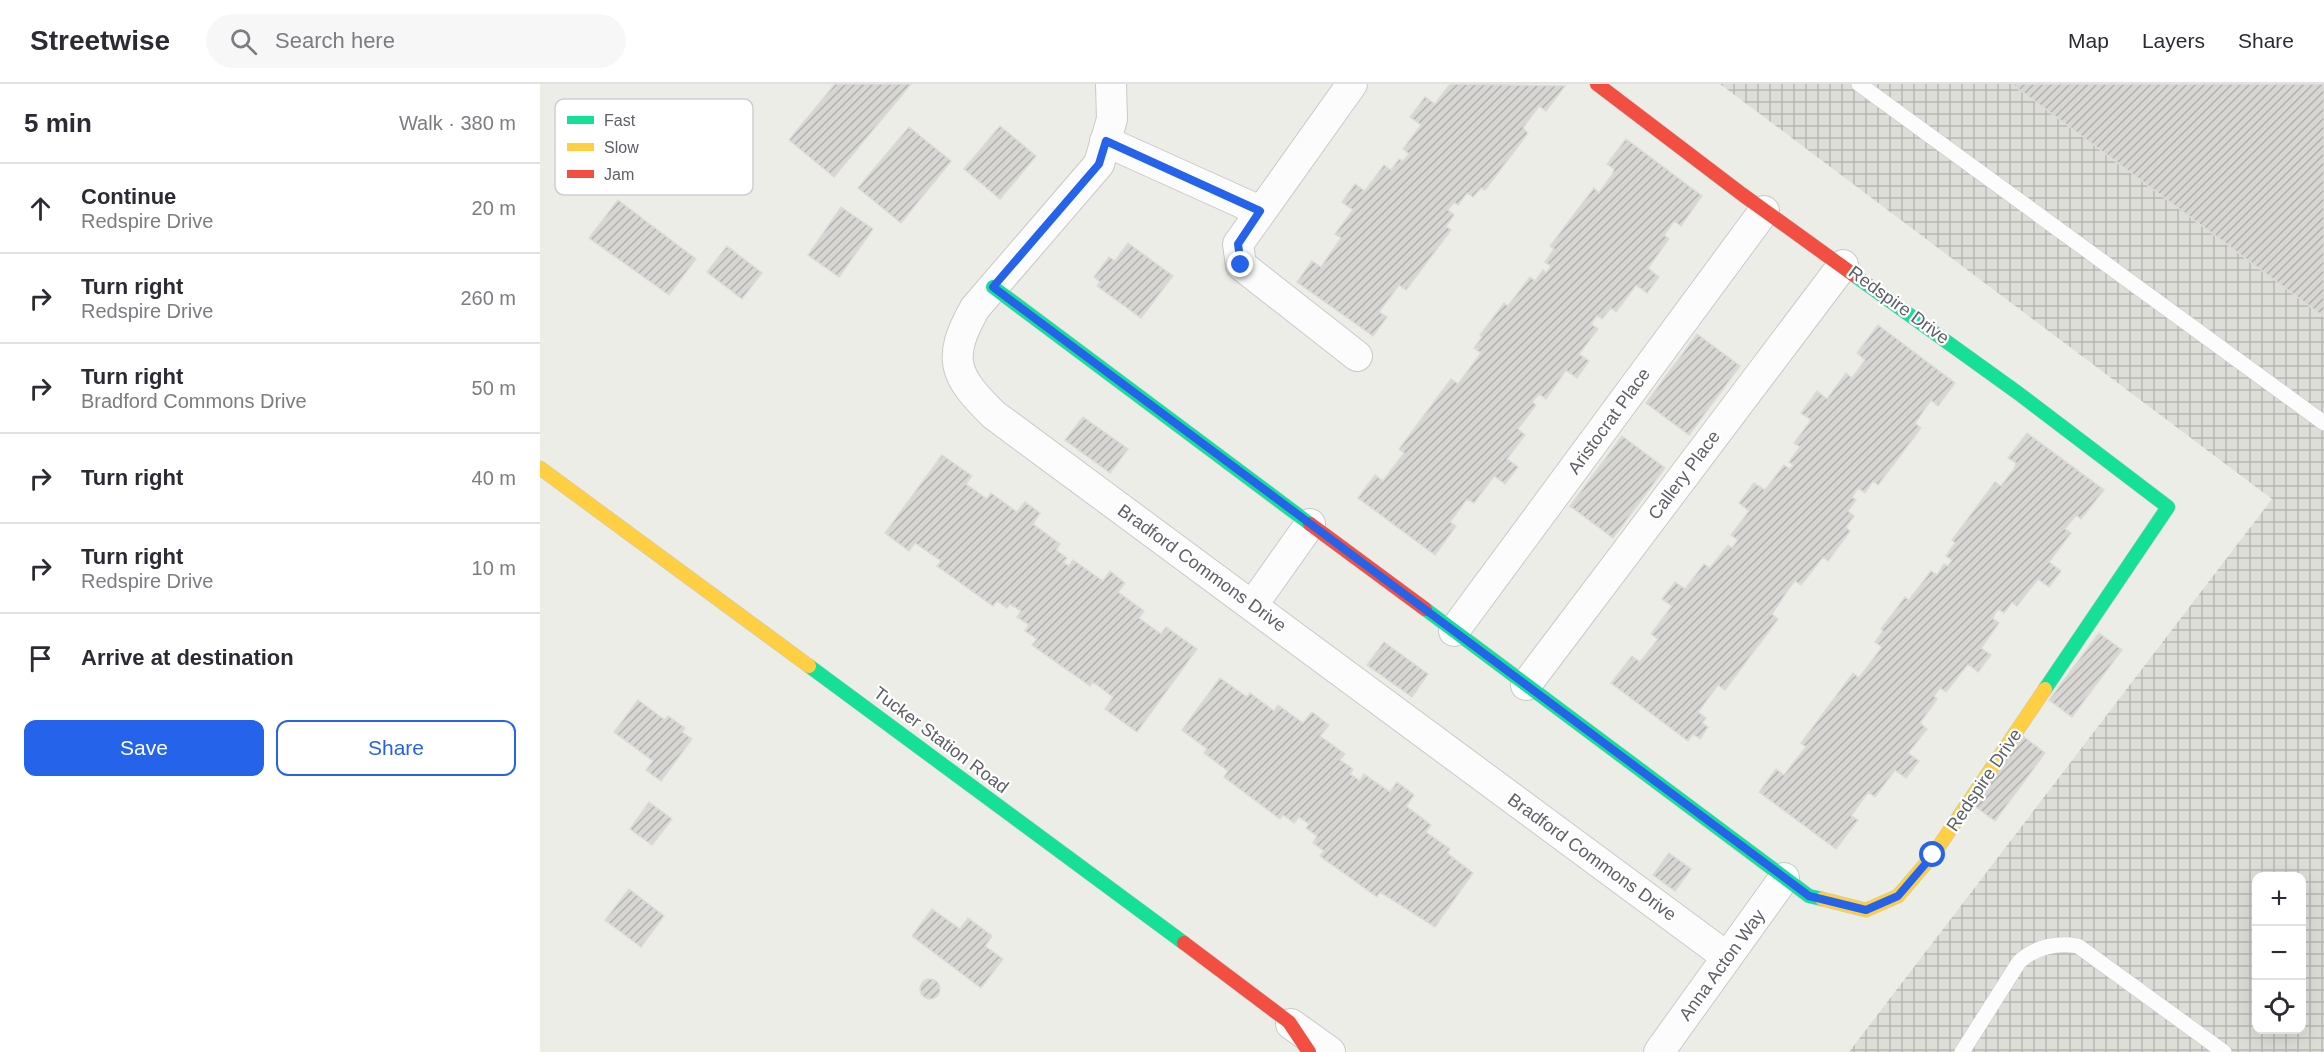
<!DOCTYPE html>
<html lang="en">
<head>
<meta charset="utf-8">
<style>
  :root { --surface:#fff; --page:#f7f7f7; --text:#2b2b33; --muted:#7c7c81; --line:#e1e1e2; --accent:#2563eb }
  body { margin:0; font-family:Arial,sans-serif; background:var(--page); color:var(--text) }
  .controls { position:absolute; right:18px; bottom:18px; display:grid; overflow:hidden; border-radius:12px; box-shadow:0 6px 24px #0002 }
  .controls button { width:54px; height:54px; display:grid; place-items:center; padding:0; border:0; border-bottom:2px solid var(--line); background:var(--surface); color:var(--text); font:30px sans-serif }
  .stop { position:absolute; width:18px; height:18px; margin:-14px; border:4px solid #2563eb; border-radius:50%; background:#fff }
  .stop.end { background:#2563eb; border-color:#fff; box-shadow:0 2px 6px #0008 }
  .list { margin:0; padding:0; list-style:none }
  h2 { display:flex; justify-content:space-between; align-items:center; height:78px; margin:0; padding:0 24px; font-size:26px }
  h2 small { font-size:20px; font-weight:400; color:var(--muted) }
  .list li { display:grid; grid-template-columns:39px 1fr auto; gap:18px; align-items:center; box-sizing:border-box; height:90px; padding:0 24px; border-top:2px solid var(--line) }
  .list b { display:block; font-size:22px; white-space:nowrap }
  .list p { margin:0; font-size:20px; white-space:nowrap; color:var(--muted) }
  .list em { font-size:20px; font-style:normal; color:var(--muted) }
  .actions { display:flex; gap:12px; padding:18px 24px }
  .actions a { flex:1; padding:14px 0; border:2px solid var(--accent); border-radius:12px; text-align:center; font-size:21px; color:var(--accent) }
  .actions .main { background:var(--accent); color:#fff }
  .icon { flex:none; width:33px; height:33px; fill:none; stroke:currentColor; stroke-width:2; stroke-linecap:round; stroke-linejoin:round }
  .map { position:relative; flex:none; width:1784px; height:968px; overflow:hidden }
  header { display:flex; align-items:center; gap:36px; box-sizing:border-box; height:84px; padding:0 30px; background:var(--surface); border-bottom:2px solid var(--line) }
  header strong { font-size:28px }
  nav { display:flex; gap:33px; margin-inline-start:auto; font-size:21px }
  .search { width:420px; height:54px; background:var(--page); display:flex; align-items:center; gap:15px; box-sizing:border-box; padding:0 21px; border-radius:33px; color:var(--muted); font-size:22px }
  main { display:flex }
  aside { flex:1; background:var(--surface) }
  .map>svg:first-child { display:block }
</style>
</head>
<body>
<header>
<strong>Streetwise</strong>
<div class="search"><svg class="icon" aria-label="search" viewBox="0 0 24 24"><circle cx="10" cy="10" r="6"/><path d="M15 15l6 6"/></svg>Search here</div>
<nav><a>Map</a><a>Layers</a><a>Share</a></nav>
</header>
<main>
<aside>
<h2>5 min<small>Walk · 380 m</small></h2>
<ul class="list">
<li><svg class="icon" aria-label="ahead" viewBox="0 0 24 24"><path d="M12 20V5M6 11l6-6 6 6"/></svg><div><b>Continue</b><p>Redspire Drive</p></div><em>20 m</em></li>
<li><svg class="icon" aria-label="right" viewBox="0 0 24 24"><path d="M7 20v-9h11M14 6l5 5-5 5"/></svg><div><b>Turn right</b><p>Redspire Drive</p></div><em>260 m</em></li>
<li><svg class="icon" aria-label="right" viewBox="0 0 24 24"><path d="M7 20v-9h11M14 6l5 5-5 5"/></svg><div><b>Turn right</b><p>Bradford Commons Drive</p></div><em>50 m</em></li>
<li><svg class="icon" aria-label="right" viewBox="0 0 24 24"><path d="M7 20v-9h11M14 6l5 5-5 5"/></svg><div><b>Turn right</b></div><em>40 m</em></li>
<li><svg class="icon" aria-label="right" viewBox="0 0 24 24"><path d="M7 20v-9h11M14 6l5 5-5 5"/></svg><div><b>Turn right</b><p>Redspire Drive</p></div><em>10 m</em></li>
<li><svg class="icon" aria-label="arrive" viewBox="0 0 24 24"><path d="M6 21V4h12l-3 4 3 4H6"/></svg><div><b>Arrive at destination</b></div></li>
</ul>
<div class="actions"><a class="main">Save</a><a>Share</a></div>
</aside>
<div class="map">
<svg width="1784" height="968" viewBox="0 0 1784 968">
  <defs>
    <pattern id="industrial-grid" width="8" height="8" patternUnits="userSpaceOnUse" patternTransform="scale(1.5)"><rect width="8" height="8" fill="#deded9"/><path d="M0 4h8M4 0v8" fill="none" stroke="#b7b7b4"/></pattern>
    <pattern id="building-hatch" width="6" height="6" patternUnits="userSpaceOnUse" patternTransform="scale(1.5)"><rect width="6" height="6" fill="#d7d6d3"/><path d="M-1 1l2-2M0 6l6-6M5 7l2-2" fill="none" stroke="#b2b1af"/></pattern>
  </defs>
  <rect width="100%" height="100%" fill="#edede8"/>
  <!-- industrial -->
  <path fill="url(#industrial-grid)" fill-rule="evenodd" d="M1180 0H1784V968H1309L1732 415ZM1716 792H1762V946H1716Z"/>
  <!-- building -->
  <path fill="url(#building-hatch)" stroke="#dcdcd7" stroke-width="1.5" d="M295 0H371L294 93 249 56Z
    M910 0 1025 2 1006 27 999 22 983 44 988 49 945 106 941 104 933 113 927 109 918 121 914 118 908 126 914 131 906 142 911 146 866 206 859 201 839 228 847 233 833 252 757 198 772 177 781 183 801 154 795 150 813 126 802 118 815 100 825 107 844 81 851 86 859 75 863 77 869 70 863 65 881 41 870 33 885 13 895 20Z
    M1472 0H1784V233Z
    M460 42 496 72 460 115 424 85Z
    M369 43 411 77 361 139 318 104Z
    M1086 55 1162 112 1141 142 1134 137 1124 151 1129 155 1108 184 1119 193 1107 209 1096 201 1076 228 1071 224 1062 235 1057 231 1051 240 1058 245 1039 270 1049 277 1037 294 1026 286 1006 315 999 310 992 318 996 321 978 345 985 351 967 375 978 383 965 400 954 392 934 419 927 415 910 438 916 442 895 471 818 414 835 391 843 397 864 369 859 365 911 295 918 300 941 269 934 264 942 253 940 251 964 219 968 222 990 193 995 197 1003 186 1006 189 1011 182 1005 178 1014 165 1010 162 1054 104 1059 109 1072 91 1074 85 1067 80Z
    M78 116 156 175 129 211 49 154Z
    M301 123 333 145 299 193 268 171Z
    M588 159 633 192 601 234 557 202 560 198 554 193 569 173 575 177Z
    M187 162 222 189 202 215 167 188Z
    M1338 241 1415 299 1398 322 1391 316 1375 339 1381 344 1338 401 1333 397 1325 409 1318 404 1312 413 1316 416 1308 427 1314 432 1306 443 1310 447 1288 477 1283 473 1261 501 1255 497 1248 506 1232 530 1238 535 1185 606 1178 601 1158 628 1166 634 1162 639 1168 643 1160 655 1153 650 1148 657 1071 599 1092 572 1100 578 1118 555 1111 550 1132 522 1122 515 1135 498 1145 505 1164 480 1170 484 1188 461 1192 464 1198 456 1191 451 1209 427 1199 419 1214 399 1225 406 1244 381 1250 385 1253 381 1249 378 1260 363 1254 359 1271 336 1261 329 1277 307 1287 315 1306 289 1312 294 1325 276 1317 269Z
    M1157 250 1200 282 1149 351 1106 319Z
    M543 333 588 365 570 389 525 356Z
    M1487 349 1564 406 1541 435 1536 431 1525 445 1531 449 1509 478 1521 487 1509 503 1498 495 1477 522 1472 518 1464 529 1458 525 1452 534 1459 539 1441 564 1451 571 1438 588 1428 580 1406 608 1400 604 1394 612 1397 615 1380 639 1387 645 1368 669 1379 677 1366 694 1355 686 1335 713 1328 708 1311 732 1318 736 1296 765 1219 708 1236 685 1244 691 1266 663 1261 659 1313 589 1319 594 1342 563 1335 558 1343 547 1341 545 1365 513 1369 516 1391 487 1397 491 1404 480 1408 482 1412 476 1406 472 1415 459 1412 456 1455 398 1461 402 1474 385 1476 379 1468 374Z
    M1082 352 1125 384 1073 454 1030 422Z
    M402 371 432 392 426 400 447 415 451 409 477 428 485 418 500 429 493 440 520 460 516 466 527 474 523 478 529 482 533 476 563 497 570 487 585 499 578 508 604 527 599 534 621 550 626 543 657 565 597 648 565 625 573 613 553 598 550 602 492 561 497 555 485 547 489 541 477 533 481 527 470 520 467 524 457 517 453 522 397 482 401 477 375 459 369 467 345 449Z
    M1559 549 1582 566 1532 633 1509 616Z
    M844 558 888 590 872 613 827 581Z
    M680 594 707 613 710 609 734 627 738 621 763 639 772 628 789 641 780 652 805 670 800 676 813 685 810 690 820 697 824 690 850 708 857 698 874 711 866 722 891 741 886 748 910 765 907 769 933 789 895 843 840 808 837 813 780 772 784 767 773 759 777 752 766 744 769 740 759 733 754 739 743 731 740 735 684 693 688 687 664 669 667 665 642 646Z
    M98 616 125 636 128 632 145 644 142 648 152 655 121 697 106 686 113 677 74 648Z
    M1483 652 1505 669 1455 737 1432 720Z
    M109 718 132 735 112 761 90 745Z
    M1129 769 1151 785 1135 807 1113 791Z
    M89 805 124 832 101 863 65 836Z
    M392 825 420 845 428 834 452 852 445 862 463 875 441 904 372 852Z
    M380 905a10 10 0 1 1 20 0a10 10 0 1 1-20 0Z"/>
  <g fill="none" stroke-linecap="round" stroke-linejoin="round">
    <defs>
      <path id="lane" d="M1319 0 1784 339
        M1422 968 1479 878C1495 863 1517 858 1538 862L1684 968"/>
      <path id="street" d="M571 0 572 35 559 80 435 224C406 275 414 292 454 331L1187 873
        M812 0 698 160 701 181 817 272
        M565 57 720 127
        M712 522 770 440
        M914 547 1224 127
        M986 601 1303 181
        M751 940 790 968
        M1119 968 1244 794"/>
      <path id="fast" d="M1314 191 1478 309 1628 423 1505 605
        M453 203 770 440
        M885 525 1269 812 1282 815
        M269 582 644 859"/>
      <path id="slow" d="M0 384 269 582
        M1282 815 1326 826 1358 812 1393 771 1505 605"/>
      <path id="jam" d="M1057 0 1203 111 1314 191
        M770 440 885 525
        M644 859 749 938 769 968"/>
    </defs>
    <!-- lane casing -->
    <use href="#lane" stroke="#c9cac8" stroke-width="16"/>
    <!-- street casing -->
    <use href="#street" stroke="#c9cac8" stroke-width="32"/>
    <!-- fast casing -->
    <use href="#fast" stroke="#cacaca" stroke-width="15"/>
    <!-- slow casing -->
    <use href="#slow" stroke="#cacaca" stroke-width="15"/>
    <!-- jam casing -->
    <use href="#jam" stroke="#cacaca" stroke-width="15"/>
    <!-- lane -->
    <use href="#lane" stroke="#fcfcfc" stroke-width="15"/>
    <!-- street -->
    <use href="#street" stroke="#fcfcfc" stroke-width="30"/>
    <!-- fast -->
    <use href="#fast" stroke="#16e098" stroke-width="14"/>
    <!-- slow -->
    <use href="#slow" stroke="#ffcf43" stroke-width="14"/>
    <!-- jam -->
    <use href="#jam" stroke="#f24e42" stroke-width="14"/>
  </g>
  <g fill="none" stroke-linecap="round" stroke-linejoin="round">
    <!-- route -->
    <path stroke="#2563eb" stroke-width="8" d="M701 181 698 160 720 127 566 57 559 80 453 203 1269 812 1326 826 1358 812 1393 771"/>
  </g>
  <g text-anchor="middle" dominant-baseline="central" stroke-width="4.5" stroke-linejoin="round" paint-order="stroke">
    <!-- street labels -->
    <g font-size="18" fill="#5d6066" stroke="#fff">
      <text transform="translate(1359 221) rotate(36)">Redspire Drive</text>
      <text transform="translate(1069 337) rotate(-54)">Aristocrat Place</text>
      <text transform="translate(1144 391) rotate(-53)">Callery Place</text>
      <text transform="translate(662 484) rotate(36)">Bradford Commons Drive</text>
      <text transform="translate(401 656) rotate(37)">Tucker Station Road</text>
      <text transform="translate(1444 696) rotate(-56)">Redspire Drive</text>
      <text transform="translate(1052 773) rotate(36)">Bradford Commons Drive</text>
      <text transform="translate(1182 881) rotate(-54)">Anna Acton Way</text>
    </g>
  </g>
  <!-- legend -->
  <rect x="15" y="15" width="198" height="96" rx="9" fill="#fff" stroke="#cecfd1" stroke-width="1.5"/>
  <rect x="27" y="32" width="27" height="8" fill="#16e098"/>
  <rect x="27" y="59" width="27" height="8" fill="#ffcf43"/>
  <rect x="27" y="86" width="27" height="8" fill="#f24e42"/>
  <g font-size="16" fill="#5d6066">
    <text x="64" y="42">Fast</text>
    <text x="64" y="69">Slow</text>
    <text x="64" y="96">Jam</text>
  </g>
</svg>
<div class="controls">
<button>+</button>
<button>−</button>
<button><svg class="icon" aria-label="locate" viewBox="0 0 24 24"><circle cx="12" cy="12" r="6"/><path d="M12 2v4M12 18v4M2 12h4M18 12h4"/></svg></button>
</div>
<div class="stop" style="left:1393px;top:771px"></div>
<div class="stop end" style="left:701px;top:181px"></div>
</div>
</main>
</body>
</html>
